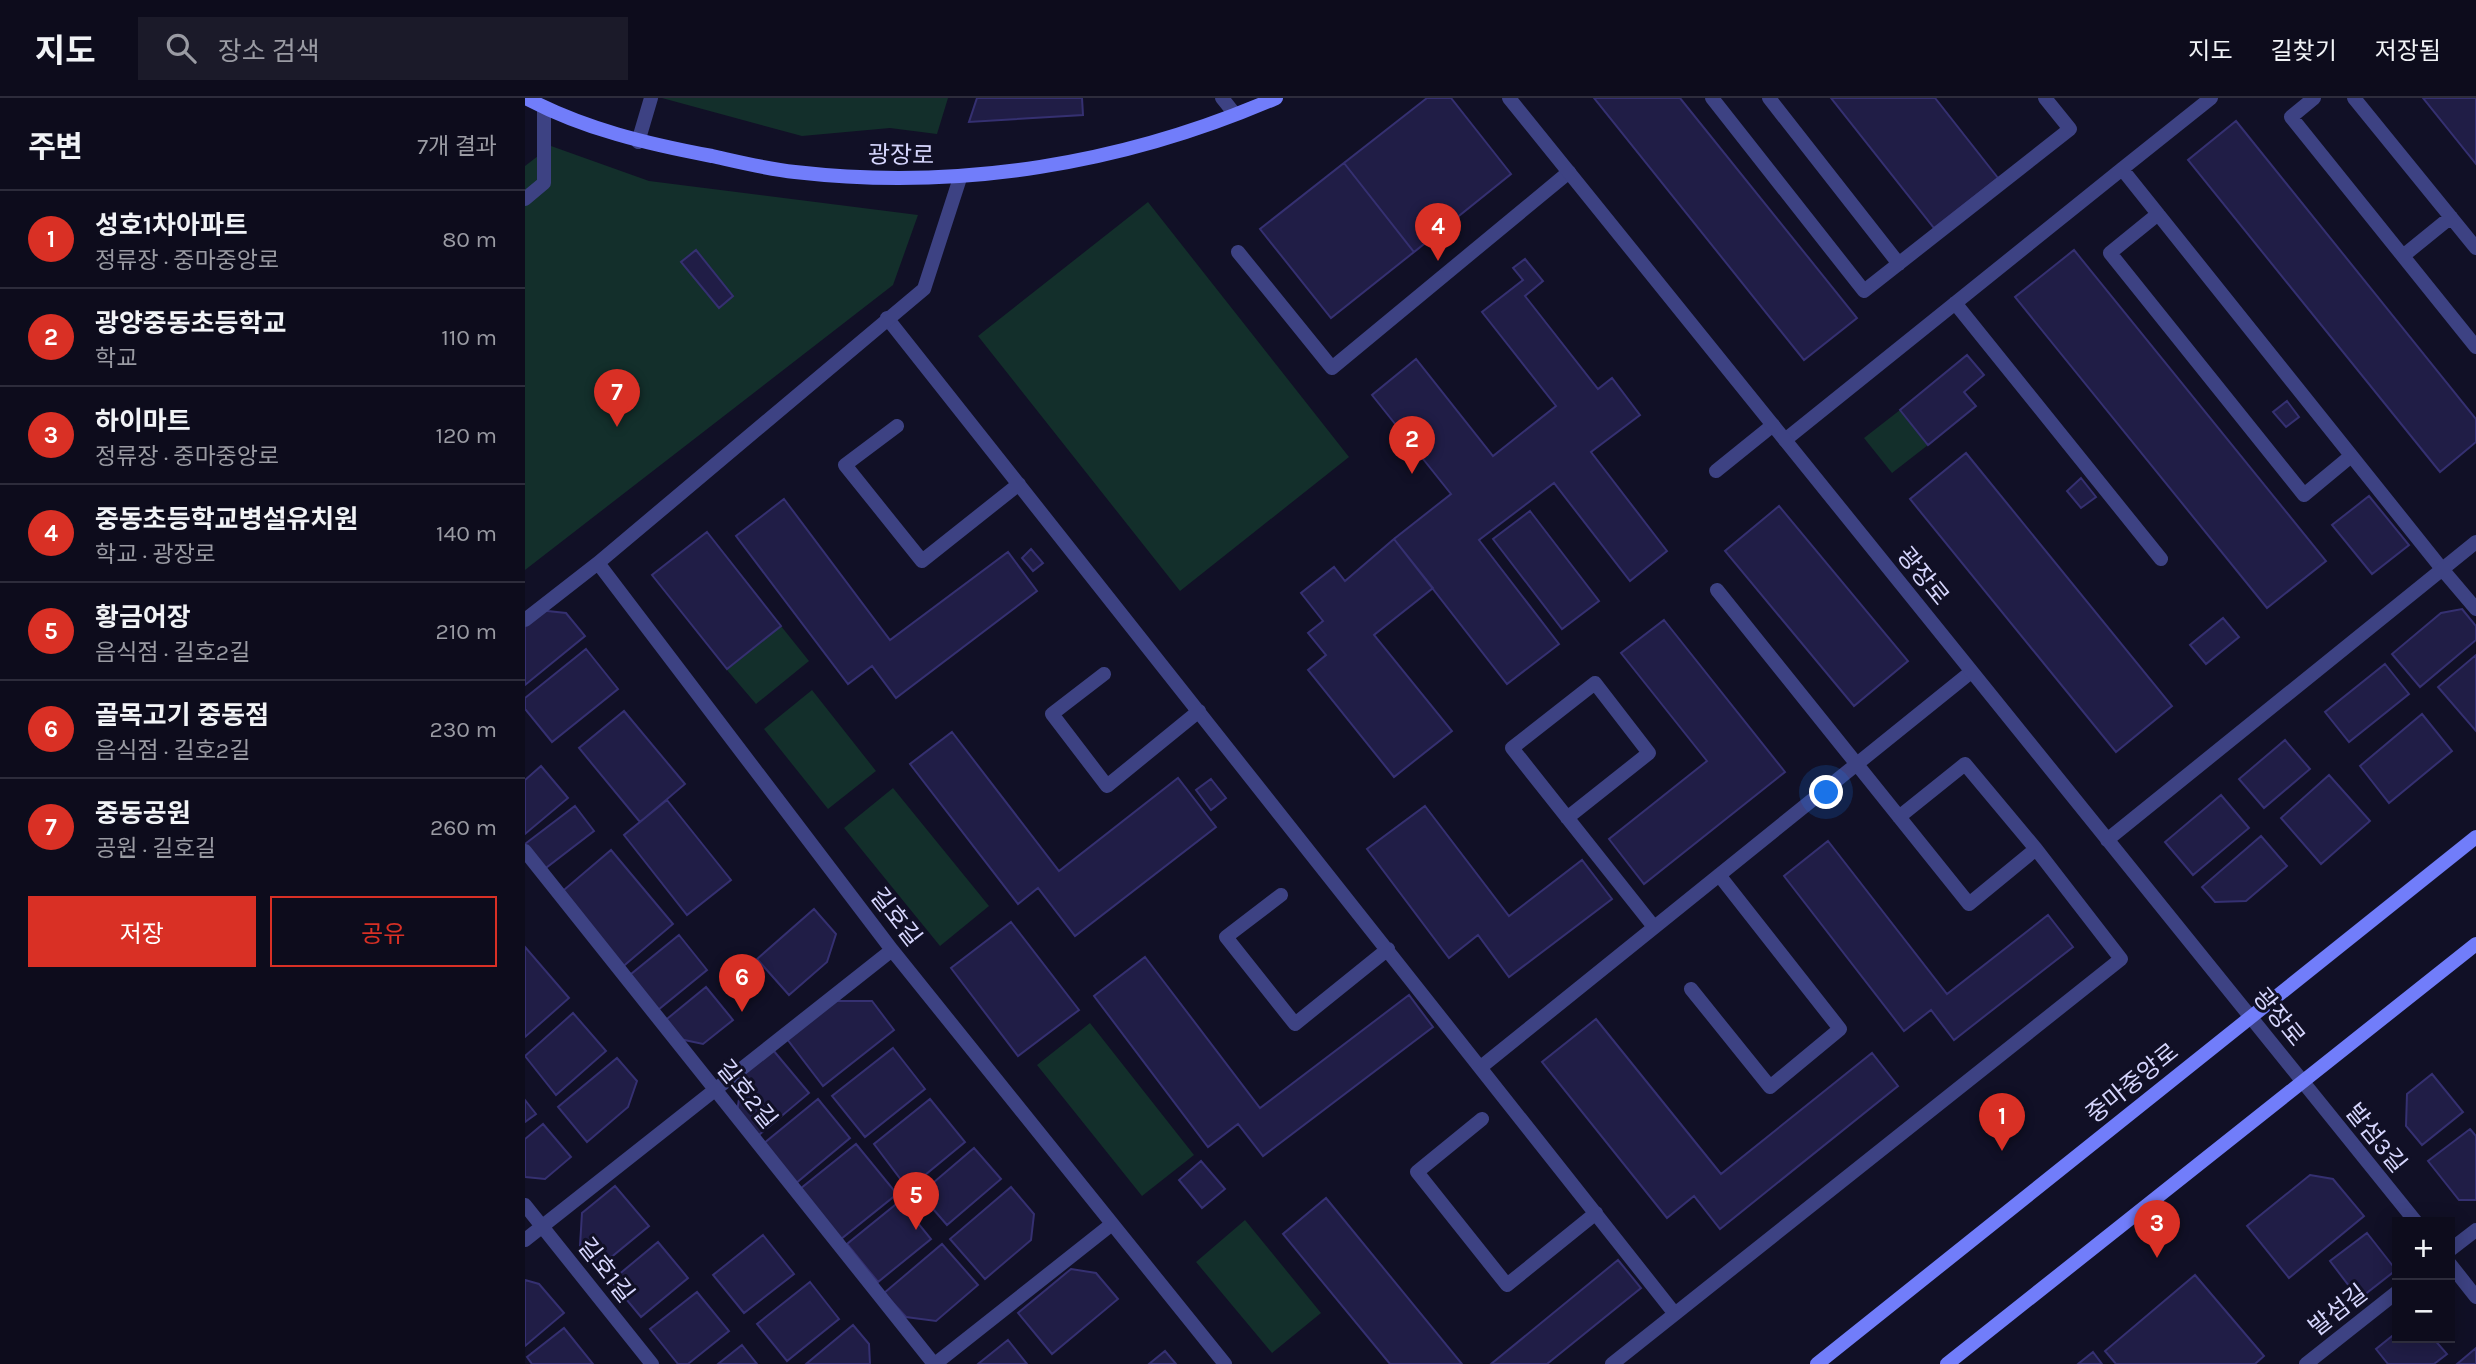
<!DOCTYPE html>
<html lang="ko">
<head>
<meta charset="utf-8">
<style>
  :root { --surface:#0d0c1c; --page:#1b1a29; --text:#f1f3f6; --muted:#9a9ba3; --line:#2d2c3b; --accent:#d93025 }
  body { margin:0; font-family:Karla,"Noto Sans KR",sans-serif; background:var(--page); color:var(--text) }
  .controls { position:absolute; right:21px; bottom:21px; display:grid; overflow:hidden; border-radius:0px; box-shadow:0 4px 18px #0003 }
  .controls button { width:63px; height:63px; display:grid; place-items:center; padding:0; border:0; border-bottom:2px solid var(--line); background:var(--surface); color:var(--text); font:35px sans-serif }
  .you { position:absolute; left:1302px; top:695px; width:24px; height:24px; margin:-18px; border:5px solid #fff; border-radius:50%; background:#1a73e8; box-shadow:0 0 0 10px #1a73e833 }
  .badge { display:grid; place-items:center; width:46px; height:46px; border-radius:50%; background:var(--accent); color:#fff; font-size:23px; font-weight:700 }
  .pin { position:absolute; translate:-50% -58px; filter:drop-shadow(0 2px 4px #0008) }
  .pin::after { content:''; position:absolute; top:37px; width:24px; height:21px; background:inherit; clip-path:polygon(0 0,100% 0,50% 100%) }
  .list { margin:0; padding:0; list-style:none }
  h2 { display:flex; justify-content:space-between; align-items:center; height:91px; margin:0; padding:0 28px; font-size:30px }
  h2 small { font-size:23px; font-weight:400; color:var(--muted) }
  .list li { display:grid; grid-template-columns:46px 1fr auto; gap:21px; align-items:center; box-sizing:border-box; height:98px; padding:0 28px; border-top:2px solid var(--line) }
  .list b { display:block; font-size:26px; white-space:nowrap }
  .list p { margin:0; font-size:23px; white-space:nowrap; color:var(--muted) }
  .list em { font-size:23px; font-style:normal; color:var(--muted) }
  .actions { display:flex; gap:14px; padding:21px 28px }
  .actions a { flex:1; padding:16px 0; border:2px solid var(--accent); border-radius:0px; text-align:center; font-size:24px; color:var(--accent) }
  .actions .main { background:var(--accent); color:#fff }
  .icon { flex:none; width:38px; height:38px; fill:none; stroke:currentColor; stroke-width:2; stroke-linecap:round; stroke-linejoin:round }
  .map { position:relative; flex:none; width:1951px; height:1266px; overflow:hidden }
  header { display:flex; align-items:center; gap:42px; box-sizing:border-box; height:98px; padding:0 35px; background:var(--surface); border-bottom:2px solid var(--line) }
  header strong { font-size:33px }
  nav { display:flex; gap:38px; margin-inline-start:auto; font-size:24px }
  .search { width:490px; height:63px; background:var(--page); display:flex; align-items:center; gap:18px; box-sizing:border-box; padding:0 24px; border-radius:0px; color:var(--muted); font-size:26px }
  main { display:flex }
  aside { flex:1; background:var(--surface) }
  .map>svg:first-child { display:block }
</style>
</head>
<body>
<header>
<strong>지도</strong>
<div class="search"><svg class="icon" aria-label="search" viewBox="0 0 24 24"><circle cx="10" cy="10" r="6"/><path d="M15 15l6 6"/></svg>장소 검색</div>
<nav><a>지도</a><a>길찾기</a><a>저장됨</a></nav>
</header>
<main>
<aside>
<h2>주변<small>7개 결과</small></h2>
<ul class="list">
<li><span class="badge">1</span><div><b>성호1차아파트</b><p>정류장 · 중마중앙로</p></div><em>80 m</em></li>
<li><span class="badge">2</span><div><b>광양중동초등학교</b><p>학교</p></div><em>110 m</em></li>
<li><span class="badge">3</span><div><b>하이마트</b><p>정류장 · 중마중앙로</p></div><em>120 m</em></li>
<li><span class="badge">4</span><div><b>중동초등학교병설유치원</b><p>학교 · 광장로</p></div><em>140 m</em></li>
<li><span class="badge">5</span><div><b>황금어장</b><p>음식점 · 길호2길</p></div><em>210 m</em></li>
<li><span class="badge">6</span><div><b>골목고기 중동점</b><p>음식점 · 길호2길</p></div><em>230 m</em></li>
<li><span class="badge">7</span><div><b>중동공원</b><p>공원 · 길호길</p></div><em>260 m</em></li>
</ul>
<div class="actions"><a class="main">저장</a><a>공유</a></div>
</aside>
<div class="map">
<svg width="1951" height="1266" viewBox="0 0 1951 1266">
  <rect width="100%" height="100%" fill="#111026"/>
  <!-- green -->
  <path fill="#132f2b" d="M137 0H423L412 36 365 30 277 38Z
    M26 48 124 83 393 117 368 187 0 472V68Z
    M623 104 824 359 655 493 453 238Z
    M1375 312 1403 347 1367 375 1339 340Z
    M256 528 284 563 231 606 202 572Z
    M287 592 351 673 303 711 239 631Z
    M368 690 464 808 415 848 319 730Z
    M565 925 669 1057 617 1098 512 967Z
    M720 1122 796 1215 747 1255 671 1164Z"/>
  <!-- building -->
  <path fill="#201d46" stroke="#353071" stroke-width="2" d="M452 0H557L558 17 444 24Z
    M902 0H926L986 76 889 154 819 65Z
    M1069 0H1155L1332 220 1279 262Z
    M1306 0H1410L1473 80 1409 130Z
    M1898 0H1951V66Z
    M1711 23 1951 321V344L1915 374 1663 62Z
    M819 65 889 154 806 220 735 131Z
    M171 152 208 198 194 210 156 164Z
    M1549 152 1801 463 1742 510 1490 199Z
    M1000 161 1018 183 1000 198 1073 291 1087 280 1115 317 1066 354 1142 453 1105 483 1029 385 954 442 1034 546 982 586 869 441 926 396 847 297 891 261 968 358 1031 308 957 214 998 182 988 170Z
    M1000 161 1018 183 1000 198 1073 291 1087 280 1115 317 1066 354 1142 453 1105 483 1029 385 954 442 1034 546 982 586 869 441 926 396 847 297 891 261 968 358 1031 308 957 214 998 182 988 170Z
    M1442 257 1459 277 1439 294 1451 308 1403 347 1375 312Z
    M1762 303 1774 319 1761 329 1748 314Z
    M1441 355 1647 608 1591 654 1385 401Z
    M1556 380 1571 399 1556 410 1542 393Z
    M1844 398 1884 447 1847 476 1807 427Z
    M259 401 365 542 483 454 512 493 371 600 347 568 323 586 211 438Z
    M1254 408 1383 563 1329 608 1200 453Z
    M1005 413 1074 503 1037 531 968 441Z
    M182 434 256 528 202 571 127 477Z
    M869 441 908 490 849 537 927 633 869 679 783 572 801 557 783 535 798 523 776 495 809 469 820 483Z
    M506 451 518 465 508 473 497 460Z
    M1937 511 1951 528V542L1895 589 1867 556 1916 515Z
    M13 512 41 515 60 538 0 587V523Z
    M1698 520 1714 539 1681 566 1665 547Z
    M1139 522 1260 674 1119 786 1084 741 1182 663 1096 555Z
    M61 551 93 591 27 644 0 611V600Z
    M1951 557V633L1913 589Z
    M1860 566 1884 596 1824 644 1800 614Z
    M99 613 160 686 115 724 54 650Z
    M1897 616 1927 653 1864 705 1835 668Z
    M427 634 534 773 653 680 691 729 550 838 513 790 493 806 385 666Z
    M1760 642 1785 671 1739 710 1714 681Z
    M16 668 43 700 0 736V682Z
    M1804 677 1845 723 1796 766 1756 720Z
    M686 681 701 700 686 712 671 692Z
    M1696 697 1724 730 1668 777 1640 744Z
    M142 702 206 782 162 817 99 737Z
    M50 708 69 733 13 776 0 759V746Z
    M900 708 984 818 1057 762 1087 801 984 879 953 837 924 860 842 751Z
    M1736 738 1762 768 1721 803 1690 804 1677 789Z
    M1303 743 1422 896 1523 817 1548 849 1429 942 1406 912 1379 933 1259 778Z
    M86 752 148 826 95 871 33 797Z
    M289 811 311 836 302 864 264 897 232 861Z
    M486 824 554 912 493 958 426 870Z
    M154 837 182 872 128 916 100 881Z
    M0 849 44 900 0 939Z
    M620 859 735 1010 884 897 908 929 738 1058 713 1026 683 1049 569 898Z
    M181 889 208 922 178 946 150 940 137 925Z
    M311 903H347L369 932 298 988 262 941Z
    M48 915 81 953 31 997 0 958Z
    M1071 921 1196 1076 1347 955 1373 988 1195 1131 1169 1098 1142 1120 1017 964Z
    M368 950 400 991 340 1039 307 998Z
    M248 952 284 995 228 1042 211 1020 218 976Z
    M92 960 112 983 103 1009 62 1044 33 1009Z
    M1907 976 1938 1014 1897 1047 1881 1028 1882 996Z
    M293 1001 325 1040 270 1086 238 1046Z
    M405 1001 440 1044 383 1091 349 1046Z
    M0 1002 11 1016 0 1024Z
    M18 1026 46 1059 20 1081 0 1079V1041Z
    M1945 1031 1951 1038V1102H1934L1903 1063Z
    M331 1046 372 1096 316 1141 275 1091Z
    M449 1050 476 1081 422 1127 395 1096Z
    M676 1063 700 1091 677 1110 654 1082Z
    M1785 1077 1808 1081 1839 1118 1764 1180 1722 1128Z
    M90 1088 124 1128 73 1170 55 1148 57 1115Z
    M486 1089 509 1116 506 1142 460 1181 425 1141Z
    M801 1100 937 1266H865L758 1136Z
    M375 1103 406 1141 353 1184 322 1146Z
    M1842 1135 1871 1172 1834 1201 1805 1163Z
    M238 1137 269 1176 219 1215 188 1177Z
    M133 1144 163 1180 116 1219 86 1183Z
    M417 1146 453 1187 411 1223 381 1219 359 1195Z
    M1093 1162 1116 1190 1022 1266H966Z
    M546 1171 571 1175 593 1201 527 1256 493 1215Z
    M1670 1177 1739 1258 1730 1266H1591L1580 1253Z
    M0 1182 14 1186 39 1215 0 1248Z
    M285 1184 314 1221 262 1263 232 1226Z
    M172 1194 204 1233 163 1266H153L125 1231Z
    M328 1227 344 1246 345 1266H281Z
    M39 1230 68 1266H7L2 1259Z
    M1872 1234V1240H1908L1922 1256 1909 1266H1863L1851 1251Z
    M483 1242 502 1266H453Z
    M217 1247 232 1266H193Z
    M1951 1250V1266H1932Z
    M640 1253 651 1266H624Z
    M1568 1254 1577 1266H1553Z"/>
  <g fill="none" stroke-linecap="round" stroke-linejoin="round">
    <!-- lane -->
    <path stroke="#3d4283" stroke-width="14" d="M697 0 709 15
      M1187 0 1339 193 1545 31 1520 0
      M1244 0 1374 166
      M1789 0 1766 19 1951 249
      M1829 0 1951 150
      M113 44 126 0
      M1597 71 1686 0
      M0 101 19 85V10
      M1633 116 1585 155 1779 397 1826 358
      M713 154 807 270 1044 74
      M1878 158 1926 119
      M1430 205 1636 461
      M362 220 1150 1216
      M372 328 320 367 397 463 494 386
      M1260 342 1597 71 1917 471
      M1191 373 1248 327
      M1192 492C1276 597 1360 701 1444 806L1511 751 1440 666 1374 719
      M579 576 527 616 582 688 674 613
      M1042 720 1124 655 1070 585 987 650 1129 829
      M756 797 701 839 770 926 863 851
      M1166 891 1245 989 1315 931 1194 777
      M956 969 1446 574
      M957 1021 892 1074 982 1187 1071 1115
      M1087 1266 1596 861 1511 751"/>
    <!-- street -->
    <path stroke="#3d4283" stroke-width="14" d="M984 0 1891 1124
      M73 465 399 191 435 80
      M1917 471 1951 511
      M0 522 73 465 367 852 700 1266
      M1582 742 1951 444
      M0 753 409 1266
      M0 1107 127 1266
      M0 1142 367 852
      M1925 1152 1951 1132
      M1925 1166 1951 1199
      M410 1266 587 1126
      M1781 1266 1872 1194"/>
    <!-- secondary -->
    <path stroke="#717dfa" stroke-width="14" d="M1 0C59 31 123 46 187 58 214 64 242 71 270 74 435 93 599 66 751 0
      M1292 1266 1951 739
      M1422 1266 1951 846"/>
  </g>
  <g text-anchor="middle" dominant-baseline="central" stroke-width="6" stroke-linejoin="round" paint-order="stroke">
    <!-- street labels -->
    <g font-size="24" fill="#d6d6fd" stroke="#111026">
      <text transform="translate(376 57) rotate(1)">광장로</text>
      <text transform="translate(1398 478) rotate(51)">광장로</text>
      <text transform="translate(371 819) rotate(52)">길호길</text>
      <text transform="translate(1754 919) rotate(51)">광장로</text>
      <text transform="translate(1607 985) rotate(-39)">중마중앙로</text>
      <text transform="translate(222 996) rotate(51)">길호2길</text>
      <text transform="translate(1851 1040) rotate(51)">발섬3길</text>
      <text transform="translate(81 1172) rotate(52)">길호1길</text>
      <text transform="translate(1813 1212) rotate(-38)">발섬길</text>
    </g>
  </g>
</svg>
<div class="controls">
<button>+</button>
<button>−</button>
</div>
<div class="you"></div>
<div class="pin badge" style="left:1477px;top:1053px">1</div>
<div class="pin badge" style="left:887px;top:376px">2</div>
<div class="pin badge" style="left:1632px;top:1160px">3</div>
<div class="pin badge" style="left:913px;top:163px">4</div>
<div class="pin badge" style="left:391px;top:1132px">5</div>
<div class="pin badge" style="left:217px;top:914px">6</div>
<div class="pin badge" style="left:92px;top:329px">7</div>
</div>
</main>
</body>
</html>
